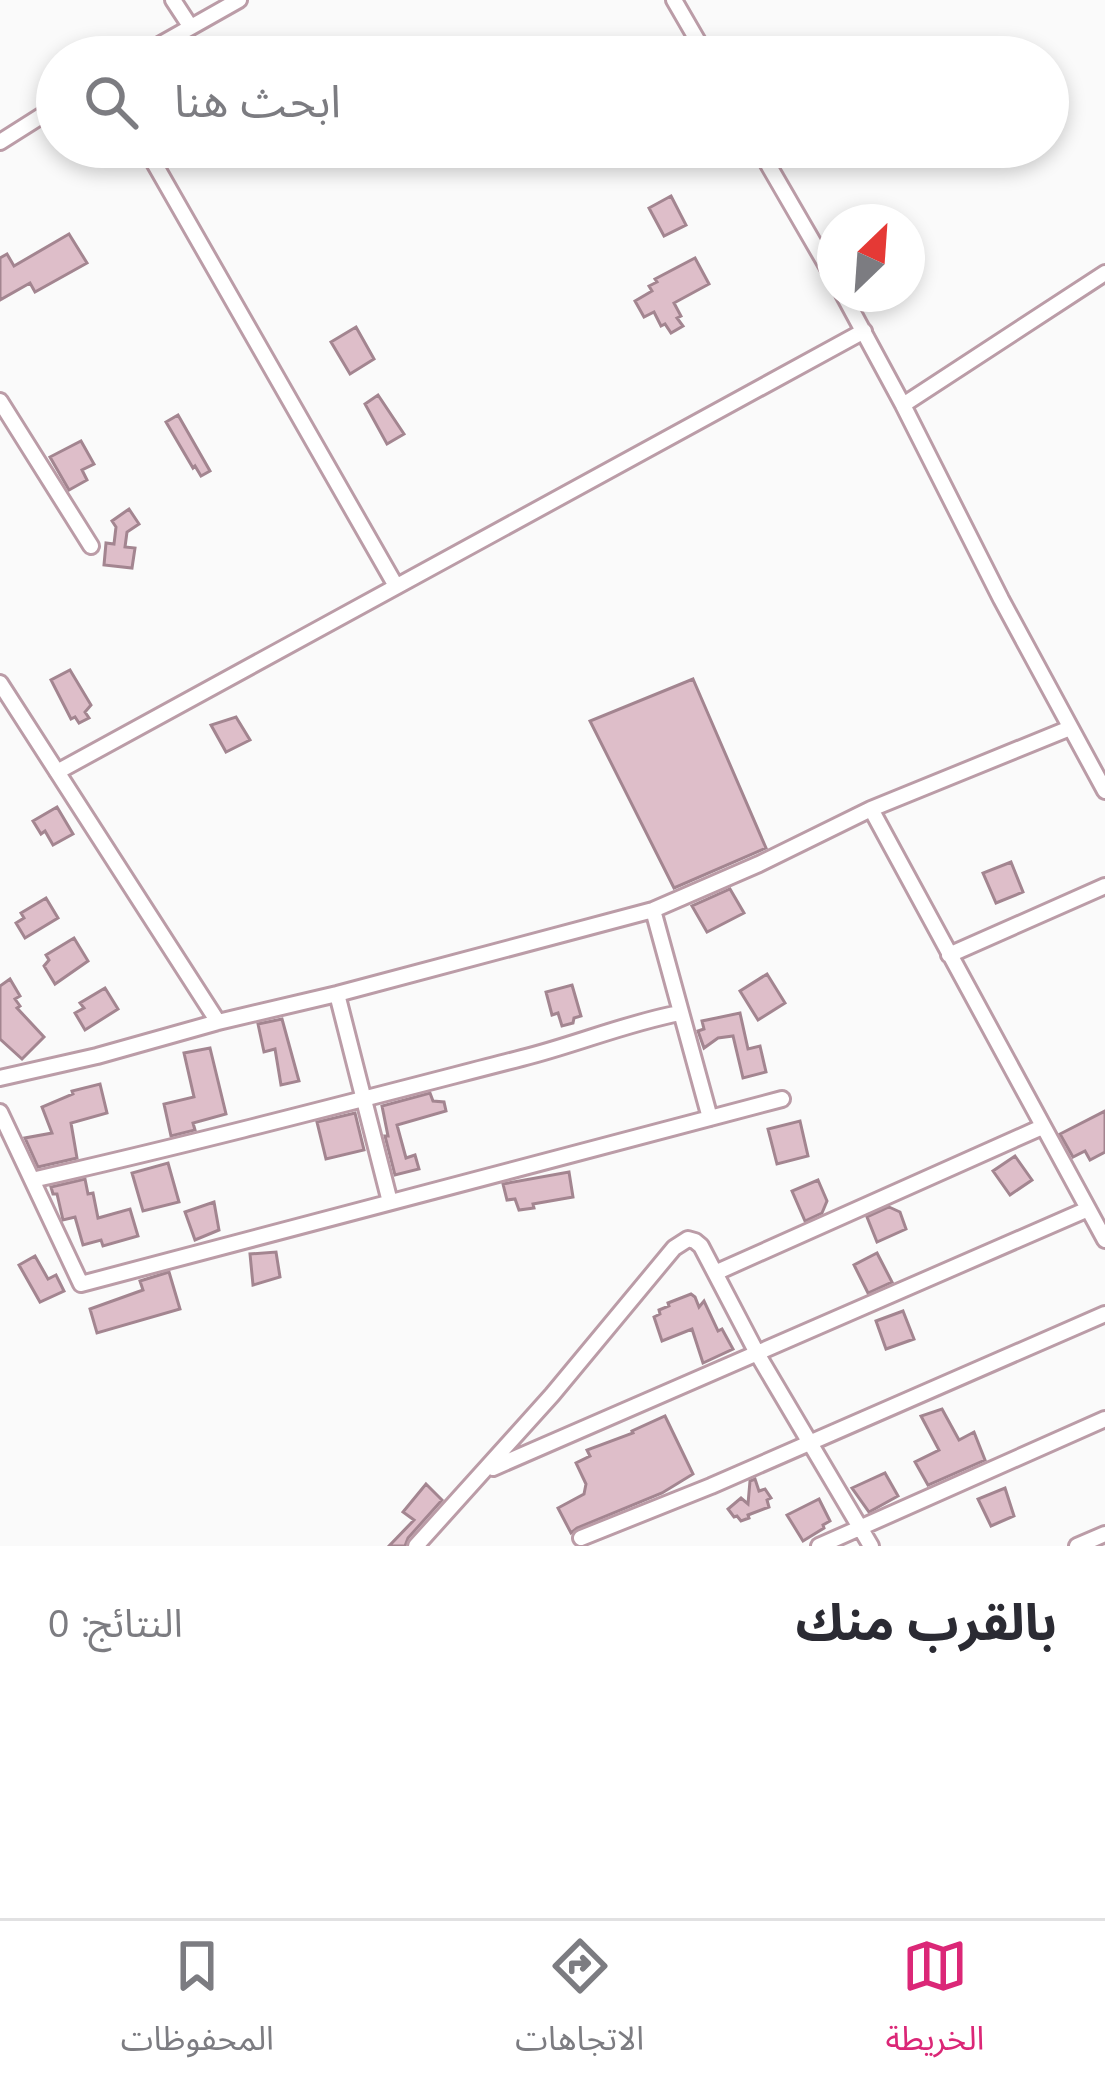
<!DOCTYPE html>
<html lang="ar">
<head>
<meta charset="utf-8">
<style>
  :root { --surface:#fff; --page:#f2f2f3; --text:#2b2b33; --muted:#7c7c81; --line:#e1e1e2; --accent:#db2777 }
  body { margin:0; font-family:"PT Sans","Noto Sans Arabic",sans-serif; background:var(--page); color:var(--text); direction:rtl }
  .compass { position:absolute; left:817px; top:204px; width:108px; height:108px; border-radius:50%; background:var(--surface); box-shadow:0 6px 18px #0003; rotate:25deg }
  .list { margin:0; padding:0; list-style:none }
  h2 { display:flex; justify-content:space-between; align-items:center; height:156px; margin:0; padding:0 48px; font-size:51px }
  h2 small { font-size:39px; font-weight:400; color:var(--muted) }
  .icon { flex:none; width:66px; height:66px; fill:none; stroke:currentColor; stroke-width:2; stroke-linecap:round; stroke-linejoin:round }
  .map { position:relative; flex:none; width:1105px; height:1546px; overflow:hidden; direction:ltr }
  .search { position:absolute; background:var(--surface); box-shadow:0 6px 18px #0003; left:36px; right:36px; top:36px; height:132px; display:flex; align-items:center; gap:30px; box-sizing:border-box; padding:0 42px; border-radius:66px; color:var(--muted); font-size:45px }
  .sheet { height:372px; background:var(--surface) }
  nav { display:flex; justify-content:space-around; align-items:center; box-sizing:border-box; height:168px; border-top:3px solid var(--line); background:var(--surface); font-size:33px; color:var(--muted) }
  nav a { display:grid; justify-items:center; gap:6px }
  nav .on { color:var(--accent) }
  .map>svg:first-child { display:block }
</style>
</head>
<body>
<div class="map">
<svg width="1105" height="1546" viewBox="0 0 1105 1546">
  <rect width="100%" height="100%" fill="#fafafa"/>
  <!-- building -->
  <path fill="#debec9" stroke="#a38590" stroke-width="3" d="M671 196 686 225 664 236 649 208Z
    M69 234 87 263 35 292 30 283 0 300V258L7 254 14 266Z
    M695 258 709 284 674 303 681 316 677 318 683 326 671 333 665 324 661 326 654 312 644 317 635 301 652 291 649 286 657 282 655 279Z
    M356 327 374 359 350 374 331 342Z
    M378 395 404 434 387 444 365 404Z
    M178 415 210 471 201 476 195 466 193 468 166 422Z
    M81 441 94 464 82 470 87 480 69 490 50 457Z
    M129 509 139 524 127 532 125 547 135 548 132 568 104 565 106 543 114 544 116 527 112 521Z
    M70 670 91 705 85 712 89 718 79 723 75 717 71 719 51 680Z
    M693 679 766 848 674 888 590 721Z
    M236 717 250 740 226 752 211 725Z
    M57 807 73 834 53 845 45 831 41 834 33 821Z
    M1011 862 1023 892 996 903 983 873Z
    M730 889 744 913 707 932 692 906Z
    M46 898 58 918 25 938 16 923 24 918 21 913Z
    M74 938 88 961 55 984 44 966 49 960 46 955Z
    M767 974 785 1003 758 1020 740 991Z
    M10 979 20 996 15 999 20 1006 17 1008 44 1037 22 1059 0 1039V986Z
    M572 985 581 1016 574 1018 573 1023 562 1026 558 1013 552 1015 546 992Z
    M105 988 118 1009 85 1030 75 1013 84 1008 80 1003Z
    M740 1013 748 1049 760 1046 766 1072 743 1078 733 1036 718 1038 704 1048 698 1031 704 1029 702 1021Z
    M282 1019 299 1081 281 1085 275 1049 264 1052 258 1024Z
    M210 1048 226 1114 193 1123 195 1130 171 1136 164 1104 194 1097 184 1053Z
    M100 1084 107 1113 71 1123 77 1158 38 1167 25 1138 52 1133 42 1107 73 1094 72 1091Z
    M430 1093 433 1101 444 1102 446 1111 397 1125 406 1158 415 1155 419 1169 395 1175 385 1136H388L382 1106Z
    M1105 1111V1152L1090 1160 1085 1151 1073 1157 1060 1134Z
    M355 1113 364 1150 326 1159 317 1122Z
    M800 1121 808 1156 777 1164 768 1129Z
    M1015 1156 1032 1180 1010 1195 993 1171Z
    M168 1163 179 1202 143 1211 132 1173Z
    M569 1172 573 1197 533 1204 534 1208 519 1210 515 1199 507 1200 503 1184Z
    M85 1179 88 1194 93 1193 98 1218 130 1209 138 1236 103 1246 101 1240 83 1245 75 1217 63 1220 57 1194H53L51 1187Z
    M818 1180 827 1201 822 1213 805 1221 792 1191Z
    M214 1202 219 1230 195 1240 185 1212Z
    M889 1207 900 1212 906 1229 877 1242 867 1217Z
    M276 1252 280 1277 253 1285 250 1254Z
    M877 1253 892 1282 868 1293 854 1265Z
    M35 1256 48 1279 56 1275 64 1291 40 1302 19 1265Z
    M169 1272 180 1309 97 1333 90 1309 143 1290 140 1281Z
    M691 1294 695 1297 699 1307 704 1301 718 1331 722 1329 733 1349 703 1363 692 1329 662 1341 654 1317 660 1314 659 1310 669 1306 668 1303Z
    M903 1311 914 1339 886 1349 876 1321Z
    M942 1409 959 1440 974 1432 985 1460 928 1485 915 1462 939 1450 921 1416Z
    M665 1416 693 1474 662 1493 577 1528 571 1533 558 1508 584 1494 586 1484 576 1463 590 1456 587 1450 633 1433 632 1431Z
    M885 1473 898 1496 869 1512 852 1488Z
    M755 1479 759 1491 765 1489 771 1498 767 1500 769 1507 748 1515 749 1518 741 1521 737 1516 734 1517 728 1509 741 1498 748 1504 750 1481Z
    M426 1484 442 1500 408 1538 405 1546H389L414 1520 403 1512Z
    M1005 1488 1014 1516 991 1526 978 1499Z
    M819 1499 830 1521 823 1525 824 1528 803 1541 787 1515Z"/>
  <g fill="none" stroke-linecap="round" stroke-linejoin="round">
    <defs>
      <path id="minor" d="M173 0 190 26
        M674 0 707 57
        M138 57 239 0
        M0 142 57 106
        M145 147 396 586
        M758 147 835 280
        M843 294 903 405 1105 273
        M0 401 91 546
        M903 405 1001 599 1105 791
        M0 683 218 1022
        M57 772 864 331
        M871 809 1105 1240
        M653 910 710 1118
        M949 955 1105 886
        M337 994 390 1202
        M0 1078 97 1056 218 1022 337 994 653 910 759 864 871 809 1070 728
        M0 1112 81 1284 782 1099
        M32 1180C196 1143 359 1100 522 1058 575 1045 626 1023 680 1013
        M715 1273 1042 1127
        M493 1468 1088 1209
        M581 1538 711 1486 1105 1314
        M416 1546 552 1395 674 1248 688 1239 695 1241 701 1246 758 1355 871 1546
        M819 1546 1105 1419
        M1077 1546 1105 1534"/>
    </defs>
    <!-- minor casing -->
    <use href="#minor" stroke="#bb9ca7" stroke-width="20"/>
    <!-- minor -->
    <use href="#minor" stroke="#fff" stroke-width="14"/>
  </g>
</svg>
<svg class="compass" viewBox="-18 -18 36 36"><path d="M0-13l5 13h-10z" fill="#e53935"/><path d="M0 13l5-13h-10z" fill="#7c7c81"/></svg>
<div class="search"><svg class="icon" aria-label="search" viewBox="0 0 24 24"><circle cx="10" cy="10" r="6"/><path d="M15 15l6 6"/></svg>ابحث هنا</div>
</div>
<section class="sheet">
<h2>بالقرب منك<small>النتائج: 0</small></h2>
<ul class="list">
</ul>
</section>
<nav>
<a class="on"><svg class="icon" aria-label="map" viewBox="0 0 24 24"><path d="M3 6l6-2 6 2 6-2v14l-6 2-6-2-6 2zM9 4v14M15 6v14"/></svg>الخريطة</a>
<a><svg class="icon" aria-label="directions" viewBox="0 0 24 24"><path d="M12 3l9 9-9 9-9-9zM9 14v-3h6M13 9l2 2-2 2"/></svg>الاتجاهات</a>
<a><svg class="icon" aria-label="saved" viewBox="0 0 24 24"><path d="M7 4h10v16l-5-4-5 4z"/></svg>المحفوظات</a>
</nav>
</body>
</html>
